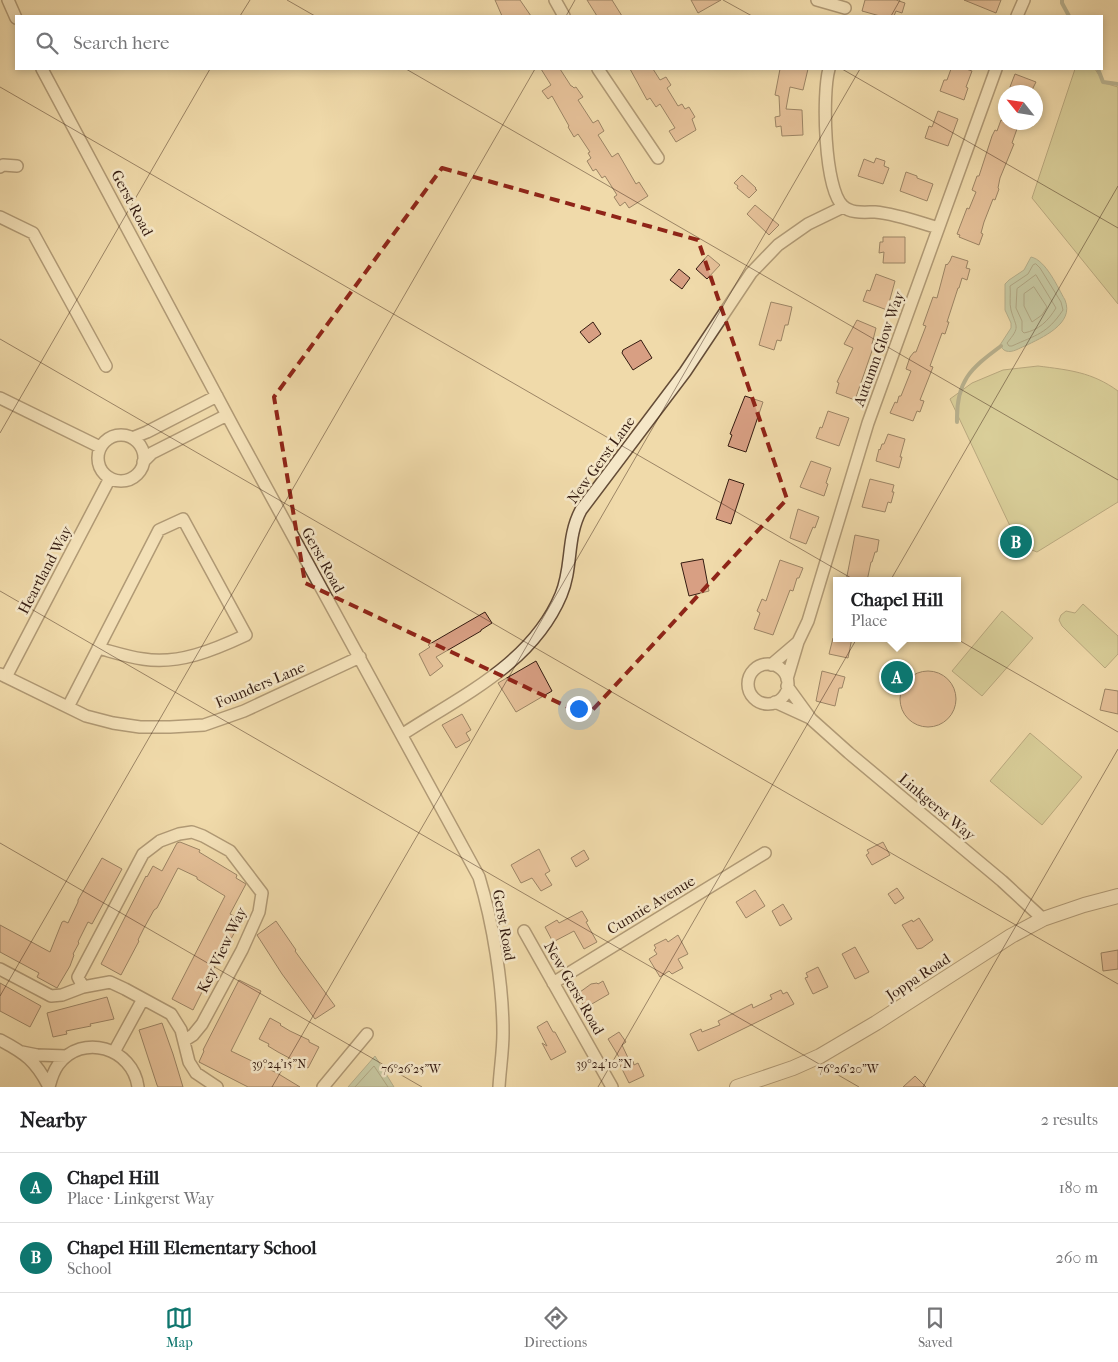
<!DOCTYPE html>
<html lang="en">
<head>
<meta charset="utf-8">
<style>
  :root { --surface:#fff; --page:#f6f6f6; --text:#202124; --muted:#757577; --line:#e0e0e0; --accent:#0f766e }
  body { margin:0; font-family:"IM FELL French Canon",serif; background:var(--page); color:var(--text) }
  .compass { position:absolute; left:998px; top:85px; width:45px; height:45px; border-radius:50%; background:var(--surface); box-shadow:0 2px 8px #0003; rotate:300deg }
  .you { position:absolute; left:578px; top:708px; width:18px; height:18px; margin:-12px; border:4px solid #fff; border-radius:50%; background:#1a73e8; box-shadow:0 0 0 8px #1a73e833 }
  .badge { display:grid; place-items:center; width:32px; height:32px; border-radius:50%; background:var(--accent); color:#fff; font-size:16px; font-weight:700 }
  .pin { position:absolute; translate:-50% -50%; border:2px solid #fff; box-shadow:0 1px 5px #0006 }
  .popup { position:absolute; left:833px; top:577px; width:128px; height:65px; box-sizing:border-box; display:grid; place-content:center; border-radius:0px; background:var(--surface); filter:drop-shadow(0 1px 4px #0005); font-size:16px; white-space:nowrap; color:var(--muted) }
  .popup b { font-size:19px; color:var(--text) }
  .popup::after { content:''; position:absolute; left:50%; top:100%; margin-left:-10px; border:10px solid transparent; border-top-color:var(--surface) }
  .list { margin:0; padding:0; list-style:none }
  h2 { display:flex; justify-content:space-between; align-items:center; height:65px; margin:0; padding:0 20px; font-size:21px }
  h2 small { font-size:16px; font-weight:400; color:var(--muted) }
  .list li { display:grid; grid-template-columns:32px 1fr auto; gap:15px; align-items:center; box-sizing:border-box; height:70px; padding:0 20px; border-top:1px solid var(--line) }
  .list b { display:block; font-size:19px; white-space:nowrap }
  .list p { margin:0; font-size:16px; white-space:nowrap; color:var(--muted) }
  .list em { font-size:16px; font-style:normal; color:var(--muted) }
  .icon { flex:none; width:28px; height:28px; fill:none; stroke:currentColor; stroke-width:2; stroke-linecap:round; stroke-linejoin:round }
  .map { position:relative; flex:none; width:1118px; height:1087px; overflow:hidden }
  .search { position:absolute; background:var(--surface); box-shadow:0 2px 8px #0003; left:15px; right:15px; top:15px; height:55px; display:flex; align-items:center; gap:12px; box-sizing:border-box; padding:0 18px; border-radius:0px; color:var(--muted); font-size:19px }
  .sheet { height:205px; background:var(--surface) }
  nav { display:flex; justify-content:space-around; align-items:center; box-sizing:border-box; height:70px; border-top:1px solid var(--line); background:var(--surface); font-size:14px; color:var(--muted) }
  nav a { display:grid; justify-items:center; gap:2px }
  nav .on { color:var(--accent) }
  .map>svg:first-child { display:block }
</style>
</head>
<body>
<div class="map">
<svg width="1118" height="1087" viewBox="0 0 1118 1087">
  <rect width="100%" height="100%" fill="#f0daaa"/>
  <filter id="stains"><feTurbulence type="fractalNoise" baseFrequency=".004" numOctaves="4"/><feColorMatrix values="0 0 0 0 .2 0 0 0 0 .09 0 0 0 0 .02 0 0 0 .5 -.17"/></filter>
  <radialGradient id="worn" r=".72"><stop offset=".6" stop-color="#630" stop-opacity="0"/><stop offset="1" stop-color="#630" stop-opacity=".3"/></radialGradient>
  <!-- green -->
  <path fill="#bcbe86" stroke="#786d4c" d="M1075 69H1095L1104 83 1118 87V304L1032 198Z
    M1038 366C1069 370 1092 372 1118 391V502L1037 552 1019 545 950 399 972 383 1003 370Z
    M1083 604 1118 636V654L1105 668 1062 626 1059 620 1061 615 1066 611 1075 613Z
    M1002 611 1033 638 982 696 952 671Z
    M1030 733 1082 777 1042 825 990 781Z"/>
  <!-- water -->
  <path fill="#9bbba3" stroke="#727b69" d="M1031 257C1046 260 1058 288 1065 300 1075 324 1041 338 1025 346 1019 348 1013 353 1006 351 1003 350 1002 348 1000 345L1011 328V323L1005 310V284L1009 280 1024 270Z
    M375 1056 394 1087H348Z"/>
  <g fill="none" stroke-linecap="round" stroke-linejoin="round">
    <!-- shore -->
    <path stroke="#686c5a" stroke-width="1" d="M1036 264 1040 268 1061 302 1063 310C1047 334 1036 335 1012 346H1009L1007 343C1021 326 1016 328 1011 310 1009 303 1011 294 1010 286L1028 274 1033 265Z
      M1036 275 1056 308C1048 321 1039 330 1024 333L1022 331V321L1016 308 1017 289Z
      M1034 287 1047 307 1042 315 1032 322 1024 306V294Z
      M355 1087 374 1066 388 1087"/>
    <!-- stream -->
    <path stroke="#727b69" stroke-width="4" d="M1062 0V3L1069 16
      M1098 69 1103 82 1118 84
      M957 422C956 381 970 369 1001 346"/>
  </g>
  <!-- building -->
  <path fill="#d89f83" stroke="#351c11" d="M495 0H520L531 16H502Z
    M587 0H612L622 16H597Z
    M691 0H721L698 13Z
    M865 0H896L905 3 902 13 896 11 894 16H880L862 11Z
    M964 0H1001L996 13Z
    M541 69H560L571 86H572L574 88 576 87 583 97 578 100 593 123 598 120 604 131 598 135 612 157 618 153 636 184 639 182 648 196 629 208 625 202 620 206 614 197 617 195 605 176 602 178 596 169 593 171 587 161 591 158 588 153 590 152 578 134 574 137 568 127 569 126 552 96 548 99 542 91 551 85Z
    M630 69H653L660 80 666 77 671 85 667 88 678 106 682 104 685 109 689 107 695 117 692 119 696 130 676 142 669 131 675 128 660 104 656 107 650 98 647 100Z
    M780 69H808L803 90 790 87 786 109 802 110 803 135 782 136 781 126 776 127 775 117 780 116 779 96 775 95Z
    M951 69H966L972 71 966 87 968 88 964 100 940 91 944 80H947Z
    M1015 74 1036 82 1031 92H1008Z
    M938 111 958 119 948 146 925 138 929 126 932 127Z
    M1001 120 1018 126 1012 143 1014 144 1000 178 998 188 999 189 995 200 993 199 984 222 981 233 983 234 979 245 959 237 960 235 957 234 967 208 969 209 976 192 972 190 977 176H979L992 136 995 130 997 131Z
    M876 158 885 161 884 166 889 168 883 184 858 176 864 159 874 163Z
    M906 172 917 176V178L933 184 927 201 900 191Z
    M742 175 756 188 755 189 757 190 749 198 737 188 738 186 734 183Z
    M755 205 779 225 769 235 747 214Z
    M883 237H905V263H883L884 252 879 253 880 242H883Z
    M708 255 720 265 707 279 696 269Z
    M952 256 968 261 966 268 970 269 967 280 962 278 959 288H958L947 322H949L945 334 942 333 930 366 933 367 920 400 924 401 920 412 917 411 913 421 890 413 895 402 897 403 899 396H901L911 371 906 369 910 357 914 352H916L926 326 923 325 933 297 937 298 946 264 947 265 950 261Z
    M679 269 690 278 682 289 670 280Z
    M876 274 895 281 887 310 863 301 867 290 870 291Z
    M771 302 792 307 788 325H785L781 341 777 340 774 350 759 345Z
    M857 320 876 328 872 344 874 345 855 400 836 393 839 383 837 382 853 348 844 344Z
    M593 322 601 334 589 343 580 332Z
    M641 340 652 358 633 370 622 353 623 350Z
    M745 396 763 402 746 452 728 446 732 435 730 434Z
    M828 411 849 418 839 446 816 438 820 427 822 428Z
    M888 434 905 439 900 457H902L899 468 876 461 879 449 880 450 882 444H884Z
    M811 461 831 468 826 483 828 484 824 496 800 487Z
    M729 479 744 484 731 524 716 519Z
    M870 479 894 485 892 492H894L891 503 888 502 885 512 862 507Z
    M798 509 819 517 815 528 813 527 806 544 790 538Z
    M855 535 879 540 877 552H875L872 562H871L867 581H846Z
    M703 559 709 591 689 596 681 563Z
    M780 560 803 568 799 578H797L793 591 790 590 773 635 754 629 760 613 757 611 762 599 766 601Z
    M485 612 492 623 481 630V631L436 657 443 666 430 676 419 654 430 647 428 645Z
    M833 638H852L848 658 829 654Z
    M536 661 552 691 516 712 498 683Z
    M822 671 845 677 842 688H839L835 706 816 701Z
    M900 699a28 28 0 1 1 56 0a28 28 0 1 1-56 0Z
    M1105 689 1118 691V714L1100 710Z
    M462 714 471 730 466 733 470 740 456 748 442 725Z
    M180 842 200 850 199 852 237 875 236 878 246 884 230 914 240 919 234 929 236 930 219 960H218L193 1010 172 999 225 896 197 879V877L178 868 157 908 154 910 144 928 138 940 139 941 121 975 101 964 146 876 147 877 153 866 162 871 177 843Z
    M883 842 890 855 872 865 866 855 869 853 867 850Z
    M539 849 550 871 545 874 552 885 541 891 532 878 521 883 511 865Z
    M584 850 589 859 576 867 571 858Z
    M102 858 122 869 92 924 88 922 78 942 79 943 73 954 74 955 70 966 57 988 37 977 39 973 0 952V925L50 952 62 922 64 921 68 923 78 902V900Z
    M897 888 904 898 895 904 888 894Z
    M755 890 765 906 746 918 736 902Z
    M783 904 792 919 780 926 772 911Z
    M582 911 588 921 586 922 597 942 584 949 574 931 553 942 545 927 557 920 559 923Z
    M919 918 933 940 922 948 917 949 902 925 912 920 913 922Z
    M276 921 296 950 295 951 335 1006 315 1019 282 974 257 935Z
    M678 935 688 954 678 959 683 968 672 974 669 971 660 977 649 959 657 954 654 950 656 948 654 945 666 939 668 942Z
    M855 947 869 972 855 979 842 954Z
    M1118 950V969L1103 971 1101 953Z
    M818 967 828 987 813 994 805 978 808 977 806 973Z
    M239 980 261 991 231 1051 277 1073 300 1087H248L199 1062 204 1051 203 1050Z
    M603 981 609 994 585 1008 580 999 584 997 580 992 591 984 597 983 598 984Z
    M0 983 41 1006 30 1027 0 1011Z
    M781 990 783 994 787 992 794 1004 698 1051 690 1034 701 1029 702 1032 720 1025 718 1021 752 1004 753 1008 772 999 770 995Z
    M107 997 114 1019 90 1024 91 1026 66 1031 67 1034 53 1037 47 1013Z
    M270 1018 281 1024 280 1025 290 1031 309 1040V1042L319 1047 308 1068 278 1052 268 1046 269 1044 259 1039Z
    M547 1021 553 1032H555L566 1052 551 1060 542 1043 547 1046 537 1027Z
    M162 1023 173 1054 183 1087H158L157 1085 139 1030Z
    M619 1032 626 1042 622 1045 630 1062 633 1061 634 1065 638 1063 644 1076 629 1083 619 1063 622 1062 608 1039Z
    M915 1076 926 1087H903Z"/>
  <g fill="none" stroke-linecap="round" stroke-linejoin="round">
    <defs>
      <path id="minor" d="M8 0 16 18
        M555 0 564 16
        M817 0 845 8
        M1017 16 1024 0
        M42 69 235 430 479 877C493 923 503 985 503 1033 503 1051 500 1069 499 1087
        M598 69 658 158
        M829 69C822 93 824 189 843 206 851 214 865 212 875 212 897 214 918 222 938 228
        M0 167 3 165 17 166
        M0 217 33 233 106 366
        M0 398 100 447
        M98 458a23 23 0 1 1 46 0a23 23 0 1 1-46 0Z
        M132 438 147 432 217 396
        M143 462 152 453 227 415
        M748 684a20 20 0 1 1 40 0a20 20 0 1 1-40 0Z
        M771 665 798 642
        M0 674 86 716 113 723 140 727H170L204 725 244 711 360 657
        M6 677 110 478
        M787 679 798 642 808 621 868 423 996 69
        M787 686 811 719 849 753 1002 881 1043 919
        M775 702 810 718
        M68 707 159 530 183 519 246 635C214 650 178 665 143 659 128 657 113 652 98 648
        M403 734C461 696 532 664 561 595 573 567 566 538 581 510L685 372 751 273 778 245 808 224 843 207
        M524 931 612 1087
        M0 969 51 996 62 995 83 987 110 982 125 989 171 1014 181 1030 189 1062 196 1073 217 1087
        M553 983 765 853
        M83 987 78 977 143 854 160 841 179 834 192 832 203 836 230 851 262 893 259 912 242 950 202 1024 193 1035 185 1040
        M0 1040C25 1053 36 1061 49 1087
        M22 1052 37 1055 67 1056
        M114 1052 143 999
        M49 1087C51 1079 53 1072 58 1065 82 1032 133 1048 138 1087
        M323 1087 367 1034"/>
      <path id="tertiary" d="M737 1087 793 1068 820 1056 876 1023 1011 936 1043 919 1084 905 1118 896"/>
    </defs>
    <!-- minor casing -->
    <use href="#minor" stroke="#644c37" stroke-width="14"/>
    <!-- tertiary casing -->
    <use href="#tertiary" stroke="#644c37" stroke-width="16"/>
    <!-- minor -->
    <use href="#minor" stroke="#f5e7c8" stroke-width="11"/>
    <!-- tertiary -->
    <use href="#tertiary" stroke="#f5e7c8" stroke-width="14"/>
  </g>
  <!-- marked area -->
  <path d="M0 0H1118V1087H0ZM442 168 698 240 787 499 587 716 305 583 274 397Z" fill="#f0daaa" fill-opacity=".55" fill-rule="evenodd"/>
  <path fill="none" stroke="#8f2418" stroke-width="4" stroke-dasharray="10 6" stroke-linejoin="round" d="M442 168 698 240 787 499 587 716 305 583 274 397Z"/>
  <!-- ticks -->
  <path fill="none" stroke="#351c11" stroke-width="1" stroke-opacity="0.45" d="M287 0 315 16M723 0 752 16M240 16 250 0M566 16 575 0M891 16 900 0M406 69 1118 480M842 69 1118 228M0 87 1118 732M0 339 1118 984M0 433 210 69M0 591 859 1087M0 843 422 1087M0 996 535 69M272 1087 860 69M598 1087 1118 186M923 1087 1118 749"/>
  <g text-anchor="middle" dominant-baseline="central" stroke-width="5" stroke-linejoin="round" paint-order="stroke">
    <!-- street labels -->
    <g font-size="15" fill="#351c11" stroke="#f5e7c8">
      <text transform="translate(132 203) rotate(62)">Gerst Road</text>
      <text transform="translate(879 349) rotate(-70)">Autumn Glow Way</text>
      <text transform="translate(601 460) rotate(-54)">New Gerst Lane</text>
      <text transform="translate(323 560) rotate(61)">Gerst Road</text>
      <text transform="translate(45 570) rotate(-62)">Heartland Way</text>
      <text transform="translate(260 685) rotate(-23)">Founders Lane</text>
      <text transform="translate(937 807) rotate(40)">Linkgerst Way</text>
      <text transform="translate(651 905) rotate(-31)">Cunnie Avenue</text>
      <text transform="translate(504 925) rotate(80)">Gerst Road</text>
      <text transform="translate(222 950) rotate(-64)">Key View Way</text>
      <text transform="translate(918 977) rotate(-33)">Joppa Road</text>
      <text transform="translate(574 988) rotate(60)">New Gerst Road</text>
    </g>
  </g>
  <g font-size="12" text-anchor="middle" fill="#351c11" stroke="#f5e7c8" stroke-width="5" stroke-linejoin="round" paint-order="stroke">
    <text x="279" y="1068">39°24'15"N</text>
    <text x="604" y="1068">39°24'10"N</text>
    <text x="411" y="1073">76°26'25"W</text>
    <text x="848" y="1073">76°26'20"W</text>
  </g>
  <rect width="100%" height="100%" filter="url(#stains)"/>
  <rect width="100%" height="100%" fill="url(#worn)"/>
</svg>
<svg class="compass" viewBox="-18 -18 36 36"><path d="M0-13l5 13h-10z" fill="#e53935"/><path d="M0 13l5-13h-10z" fill="#757577"/></svg>
<div class="you"></div>
<div class="pin badge" style="left:897px;top:677px">A</div>
<div class="popup"><b>Chapel Hill</b>Place</div>
<div class="pin badge" style="left:1016px;top:542px">B</div>
<div class="search"><svg class="icon" aria-label="search" viewBox="0 0 24 24"><circle cx="10" cy="10" r="6"/><path d="M15 15l6 6"/></svg>Search here</div>
</div>
<section class="sheet">
<h2>Nearby<small>2 results</small></h2>
<ul class="list">
<li><span class="badge">A</span><div><b>Chapel Hill</b><p>Place · Linkgerst Way</p></div><em>180 m</em></li>
<li><span class="badge">B</span><div><b>Chapel Hill Elementary School</b><p>School</p></div><em>260 m</em></li>
</ul>
</section>
<nav>
<a class="on"><svg class="icon" aria-label="map" viewBox="0 0 24 24"><path d="M3 6l6-2 6 2 6-2v14l-6 2-6-2-6 2zM9 4v14M15 6v14"/></svg>Map</a>
<a><svg class="icon" aria-label="directions" viewBox="0 0 24 24"><path d="M12 3l9 9-9 9-9-9zM9 14v-3h6M13 9l2 2-2 2"/></svg>Directions</a>
<a><svg class="icon" aria-label="saved" viewBox="0 0 24 24"><path d="M7 4h10v16l-5-4-5 4z"/></svg>Saved</a>
</nav>
</body>
</html>
